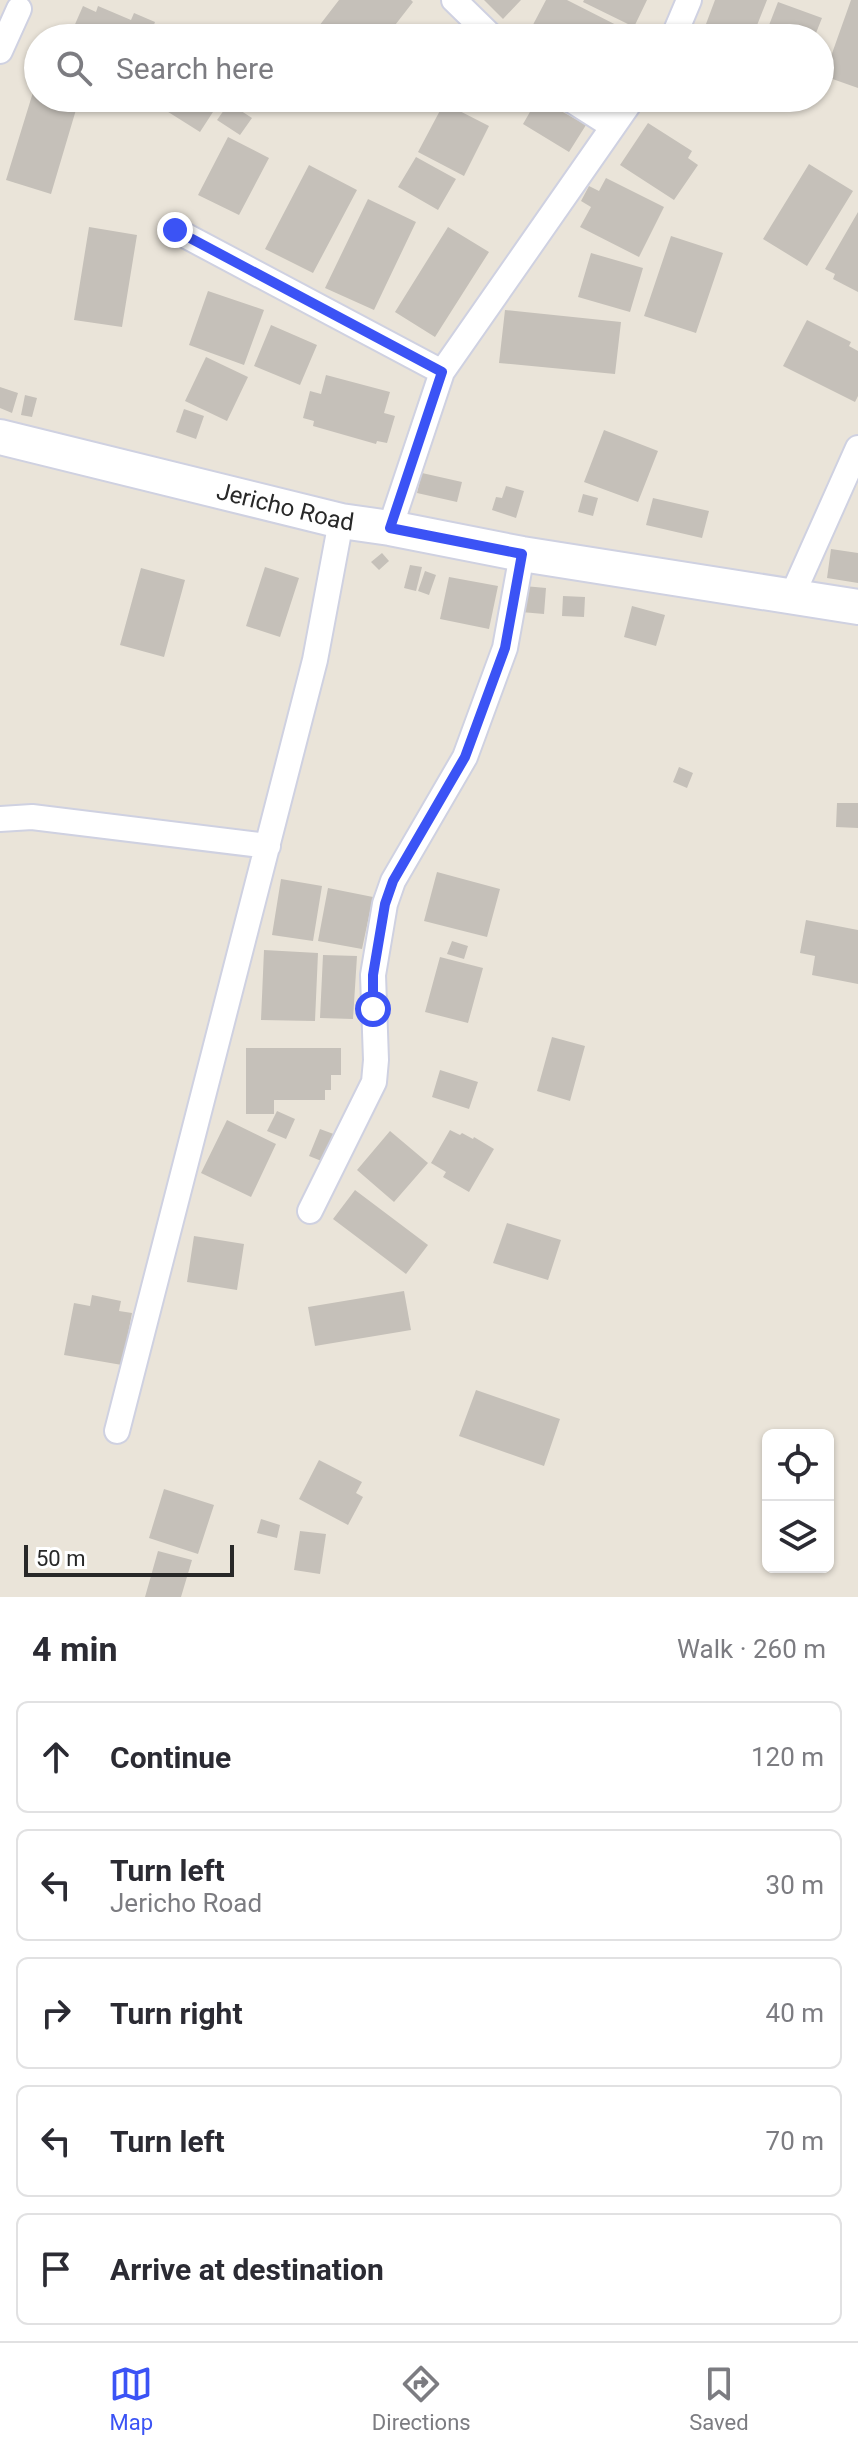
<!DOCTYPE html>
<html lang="en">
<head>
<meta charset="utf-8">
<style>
  :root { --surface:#fff; --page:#f7f7f7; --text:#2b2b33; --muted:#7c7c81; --line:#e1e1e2; --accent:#3b53f5 }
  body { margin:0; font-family:Roboto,sans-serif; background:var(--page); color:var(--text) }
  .controls { position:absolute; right:24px; bottom:24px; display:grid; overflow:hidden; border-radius:12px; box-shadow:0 2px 6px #0004 }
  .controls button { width:72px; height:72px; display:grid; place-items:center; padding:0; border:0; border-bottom:2px solid var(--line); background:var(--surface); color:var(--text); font:40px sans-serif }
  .scale { position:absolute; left:24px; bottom:20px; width:210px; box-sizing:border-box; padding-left:8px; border:4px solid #282828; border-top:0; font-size:22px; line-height:28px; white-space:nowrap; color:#282828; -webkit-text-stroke:6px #fff; paint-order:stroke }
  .stop { position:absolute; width:24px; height:24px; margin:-18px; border:6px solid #3b53f5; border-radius:50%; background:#fff }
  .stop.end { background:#3b53f5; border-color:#fff; box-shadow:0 2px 8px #0008 }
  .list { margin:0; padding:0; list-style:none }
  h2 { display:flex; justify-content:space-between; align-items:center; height:104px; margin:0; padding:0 32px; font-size:34px }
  h2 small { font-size:26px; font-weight:400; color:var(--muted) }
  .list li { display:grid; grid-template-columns:52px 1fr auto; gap:24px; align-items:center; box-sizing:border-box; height:112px; margin:0 16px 16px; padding:0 16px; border:2px solid var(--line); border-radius:12px }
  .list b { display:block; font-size:30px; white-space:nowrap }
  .list p { margin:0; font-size:26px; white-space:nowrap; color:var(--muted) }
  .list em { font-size:26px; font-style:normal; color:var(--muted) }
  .icon { flex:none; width:44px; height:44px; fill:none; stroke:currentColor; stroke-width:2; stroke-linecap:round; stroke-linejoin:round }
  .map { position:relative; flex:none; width:858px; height:1597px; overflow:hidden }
  .search { position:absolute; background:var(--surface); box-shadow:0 2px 6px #0004; left:24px; right:24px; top:24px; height:88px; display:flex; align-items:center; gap:20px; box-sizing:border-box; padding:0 28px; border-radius:44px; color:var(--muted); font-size:30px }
  .sheet { height:744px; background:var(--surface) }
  nav { display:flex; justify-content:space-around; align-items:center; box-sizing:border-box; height:112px; border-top:2px solid var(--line); background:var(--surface); font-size:22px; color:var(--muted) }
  nav a { display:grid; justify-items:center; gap:4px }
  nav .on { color:var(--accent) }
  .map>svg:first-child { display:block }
</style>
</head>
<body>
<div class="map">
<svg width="858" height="1597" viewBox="0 0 858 1597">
  <rect width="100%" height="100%" fill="#eae4d9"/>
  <!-- building -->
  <path fill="#c5c0b9" d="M339 0H411L413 2 385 38H334L319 26Z
    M484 0H521L503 19Z
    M546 0H567L632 33 630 38H526Z
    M584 0H647L634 27 583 2Z
    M715 0H767L752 38H741L706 24Z
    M851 0H858V88L824 76Z
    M778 2 822 18 814 38H764Z
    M83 6 96 12 98 6 131 20 134 13 155 22 149 38H69Z
    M34 89 38 91V98H61L78 103 51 194 6 180Z
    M146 98H222L200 132Z
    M455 98H486L479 110Z
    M538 98 586 125 569 152 523 124Z
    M229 103 252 118 240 135 217 120Z
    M444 103 489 126 464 176 418 152Z
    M648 123 692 151 688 158 698 165 674 200 620 165Z
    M228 137 269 158 239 215 198 195Z
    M416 157 456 179 438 210 398 187Z
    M809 164 853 191 807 266 763 239Z
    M309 165 357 190 313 273 265 249Z
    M606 178 664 207 639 257 580 227 591 207 581 201 589 186 599 191Z
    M368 199 416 222 374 310 325 288Z
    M858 212V292L833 279 835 274 825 269Z
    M89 227 137 235 122 327 74 320Z
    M448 227 489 252 435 337 395 312Z
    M671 236 723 253 696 333 644 316Z
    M591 253 643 268 630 312 578 297Z
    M208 291 264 310 244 365 189 345Z
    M505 310 621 322 615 374 499 363Z
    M807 320 851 342 849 346 858 351V396L855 402 783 366Z
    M271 325 317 345 300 385 254 366Z
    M206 357 248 377 227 421 185 401Z
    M326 375 390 392 384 413 395 416 387 443 377 441 376 444 313 426 314 421 303 418 310 391 321 394Z
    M0 387 18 393 12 413 0 408Z
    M25 395 37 398 32 417 21 415Z
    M184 409 204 416 196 439 176 432Z
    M604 430 658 451 638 502 584 482Z
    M422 473 462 482 457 502 417 493Z
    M506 486 524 491 516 518 492 510 496 497 502 498Z
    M583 494 598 498 593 516 578 512Z
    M653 498 709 511 702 538 646 525Z
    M831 549 858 553V583L827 578Z
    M382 553 389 561 379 570 371 562Z
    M410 565 422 567 416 591 404 588Z
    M265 567 299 578 280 637 246 626Z
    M141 568 185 580 164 657 120 645Z
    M425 571 436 575 429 595 418 591Z
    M449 577 498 586 489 629 440 619Z
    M524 586 546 588 544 614 521 612Z
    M563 596 585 597 584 617 562 616Z
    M632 606 665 615 656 646 624 637Z
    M679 767 693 773 687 788 673 782Z
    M837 803H858V828L836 827Z
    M437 872 500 889 487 937 424 921Z
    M281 879 322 886 313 941 272 935Z
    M328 888 373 897 362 949 318 941Z
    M806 920 858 930V984L812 975 815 956 800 953Z
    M452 941 468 946 464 959 447 954Z
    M264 950 318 953 315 1021 261 1020Z
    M323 955 357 956 353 1019 320 1018Z
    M440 957 483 968 468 1023 425 1012Z
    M552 1037 585 1046 570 1101 537 1091Z
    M246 1048H341V1075H331V1090H325V1100H274V1114H246Z
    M440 1070 478 1082 469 1109 432 1097Z
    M277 1111 295 1119 286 1139 267 1131Z
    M227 1120 276 1144 251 1197 201 1173Z
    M320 1129 339 1136 329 1164 309 1156Z
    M450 1130 460 1135 462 1133 473 1139 474 1137 494 1149 469 1192 443 1177 446 1172 431 1163Z
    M390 1131 428 1163 394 1202 357 1170Z
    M355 1190 428 1245 406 1274 333 1219Z
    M507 1223 561 1240 548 1280 493 1263Z
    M194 1236 244 1244 237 1290 187 1282Z
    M404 1291 411 1330 315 1346 308 1307Z
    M92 1295 121 1301 119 1311 132 1313 122 1365 64 1355 74 1303 90 1306Z
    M476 1390 560 1419 544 1466 459 1436Z
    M319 1460 362 1482 356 1493 363 1497 348 1525 299 1499Z
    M164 1489 214 1505 198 1554 149 1538Z
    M261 1519 280 1525 277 1538 257 1533Z
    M300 1531 326 1534 320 1574 294 1570Z
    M158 1551 192 1560 181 1597H145Z"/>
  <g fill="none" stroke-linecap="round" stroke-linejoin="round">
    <defs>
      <path id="street" d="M454 0 493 38
        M673 38 689 0
        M0 51 19 9
        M568 98 612 126
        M175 230 442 372
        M390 528 442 372 633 98
        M791 598 858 448
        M0 819 32 817 268 846
        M310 1211 374 1082 376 1060 373 975 385 904 393 881 465 757 505 648 522 554
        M117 1431 315 660 341 521"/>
      <g id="secondary">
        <path id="s1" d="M0 437 341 521 390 528 522 554 858 607"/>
      </g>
    </defs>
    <!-- street casing -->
    <use href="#street" stroke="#cfd1e1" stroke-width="28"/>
    <!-- secondary casing -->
    <use href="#secondary" stroke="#cfd1e1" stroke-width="38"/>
    <!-- street -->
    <use href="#street" stroke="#fff" stroke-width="24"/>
    <!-- secondary -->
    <use href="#secondary" stroke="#fff" stroke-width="34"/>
  </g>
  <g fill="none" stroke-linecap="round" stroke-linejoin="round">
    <!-- route -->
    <path stroke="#3b53f5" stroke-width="10" d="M175 230 442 372 390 528 522 554 505 648 465 757 393 881 385 904 373 975V1009"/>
  </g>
  <g text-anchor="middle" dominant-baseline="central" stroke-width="6" stroke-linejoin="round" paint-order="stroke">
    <!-- street labels -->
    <g font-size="24" fill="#282828" stroke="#fff">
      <text stroke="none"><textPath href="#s1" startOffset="294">Jericho Road</textPath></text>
    </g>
  </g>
</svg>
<div class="controls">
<button><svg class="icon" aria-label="locate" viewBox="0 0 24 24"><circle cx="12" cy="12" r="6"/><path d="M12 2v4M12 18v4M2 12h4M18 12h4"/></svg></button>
<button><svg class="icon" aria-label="layers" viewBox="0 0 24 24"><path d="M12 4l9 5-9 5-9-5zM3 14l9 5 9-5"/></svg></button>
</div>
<div class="scale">50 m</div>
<div class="stop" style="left:373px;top:1009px"></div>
<div class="stop end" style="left:175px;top:230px"></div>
<div class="search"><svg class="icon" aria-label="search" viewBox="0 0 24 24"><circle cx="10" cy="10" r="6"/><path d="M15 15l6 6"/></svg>Search here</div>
</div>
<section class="sheet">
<h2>4 min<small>Walk · 260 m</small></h2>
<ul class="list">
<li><svg class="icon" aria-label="ahead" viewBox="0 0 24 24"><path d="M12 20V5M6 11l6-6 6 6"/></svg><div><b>Continue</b></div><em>120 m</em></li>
<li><svg class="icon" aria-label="left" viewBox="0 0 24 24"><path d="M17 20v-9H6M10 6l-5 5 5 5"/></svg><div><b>Turn left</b><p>Jericho Road</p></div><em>30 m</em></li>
<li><svg class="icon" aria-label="right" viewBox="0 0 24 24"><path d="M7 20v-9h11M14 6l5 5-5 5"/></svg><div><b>Turn right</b></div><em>40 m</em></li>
<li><svg class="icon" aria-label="left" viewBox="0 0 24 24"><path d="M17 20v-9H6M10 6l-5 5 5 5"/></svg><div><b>Turn left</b></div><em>70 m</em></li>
<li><svg class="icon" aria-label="arrive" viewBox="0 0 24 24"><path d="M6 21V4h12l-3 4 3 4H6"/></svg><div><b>Arrive at destination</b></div></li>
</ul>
</section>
<nav>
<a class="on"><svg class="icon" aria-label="map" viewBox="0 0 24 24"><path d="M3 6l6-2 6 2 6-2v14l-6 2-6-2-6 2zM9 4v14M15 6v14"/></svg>Map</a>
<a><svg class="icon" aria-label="directions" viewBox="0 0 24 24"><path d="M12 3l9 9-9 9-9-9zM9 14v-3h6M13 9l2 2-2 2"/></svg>Directions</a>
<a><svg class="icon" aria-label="saved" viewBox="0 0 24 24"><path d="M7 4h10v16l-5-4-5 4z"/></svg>Saved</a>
</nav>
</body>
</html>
